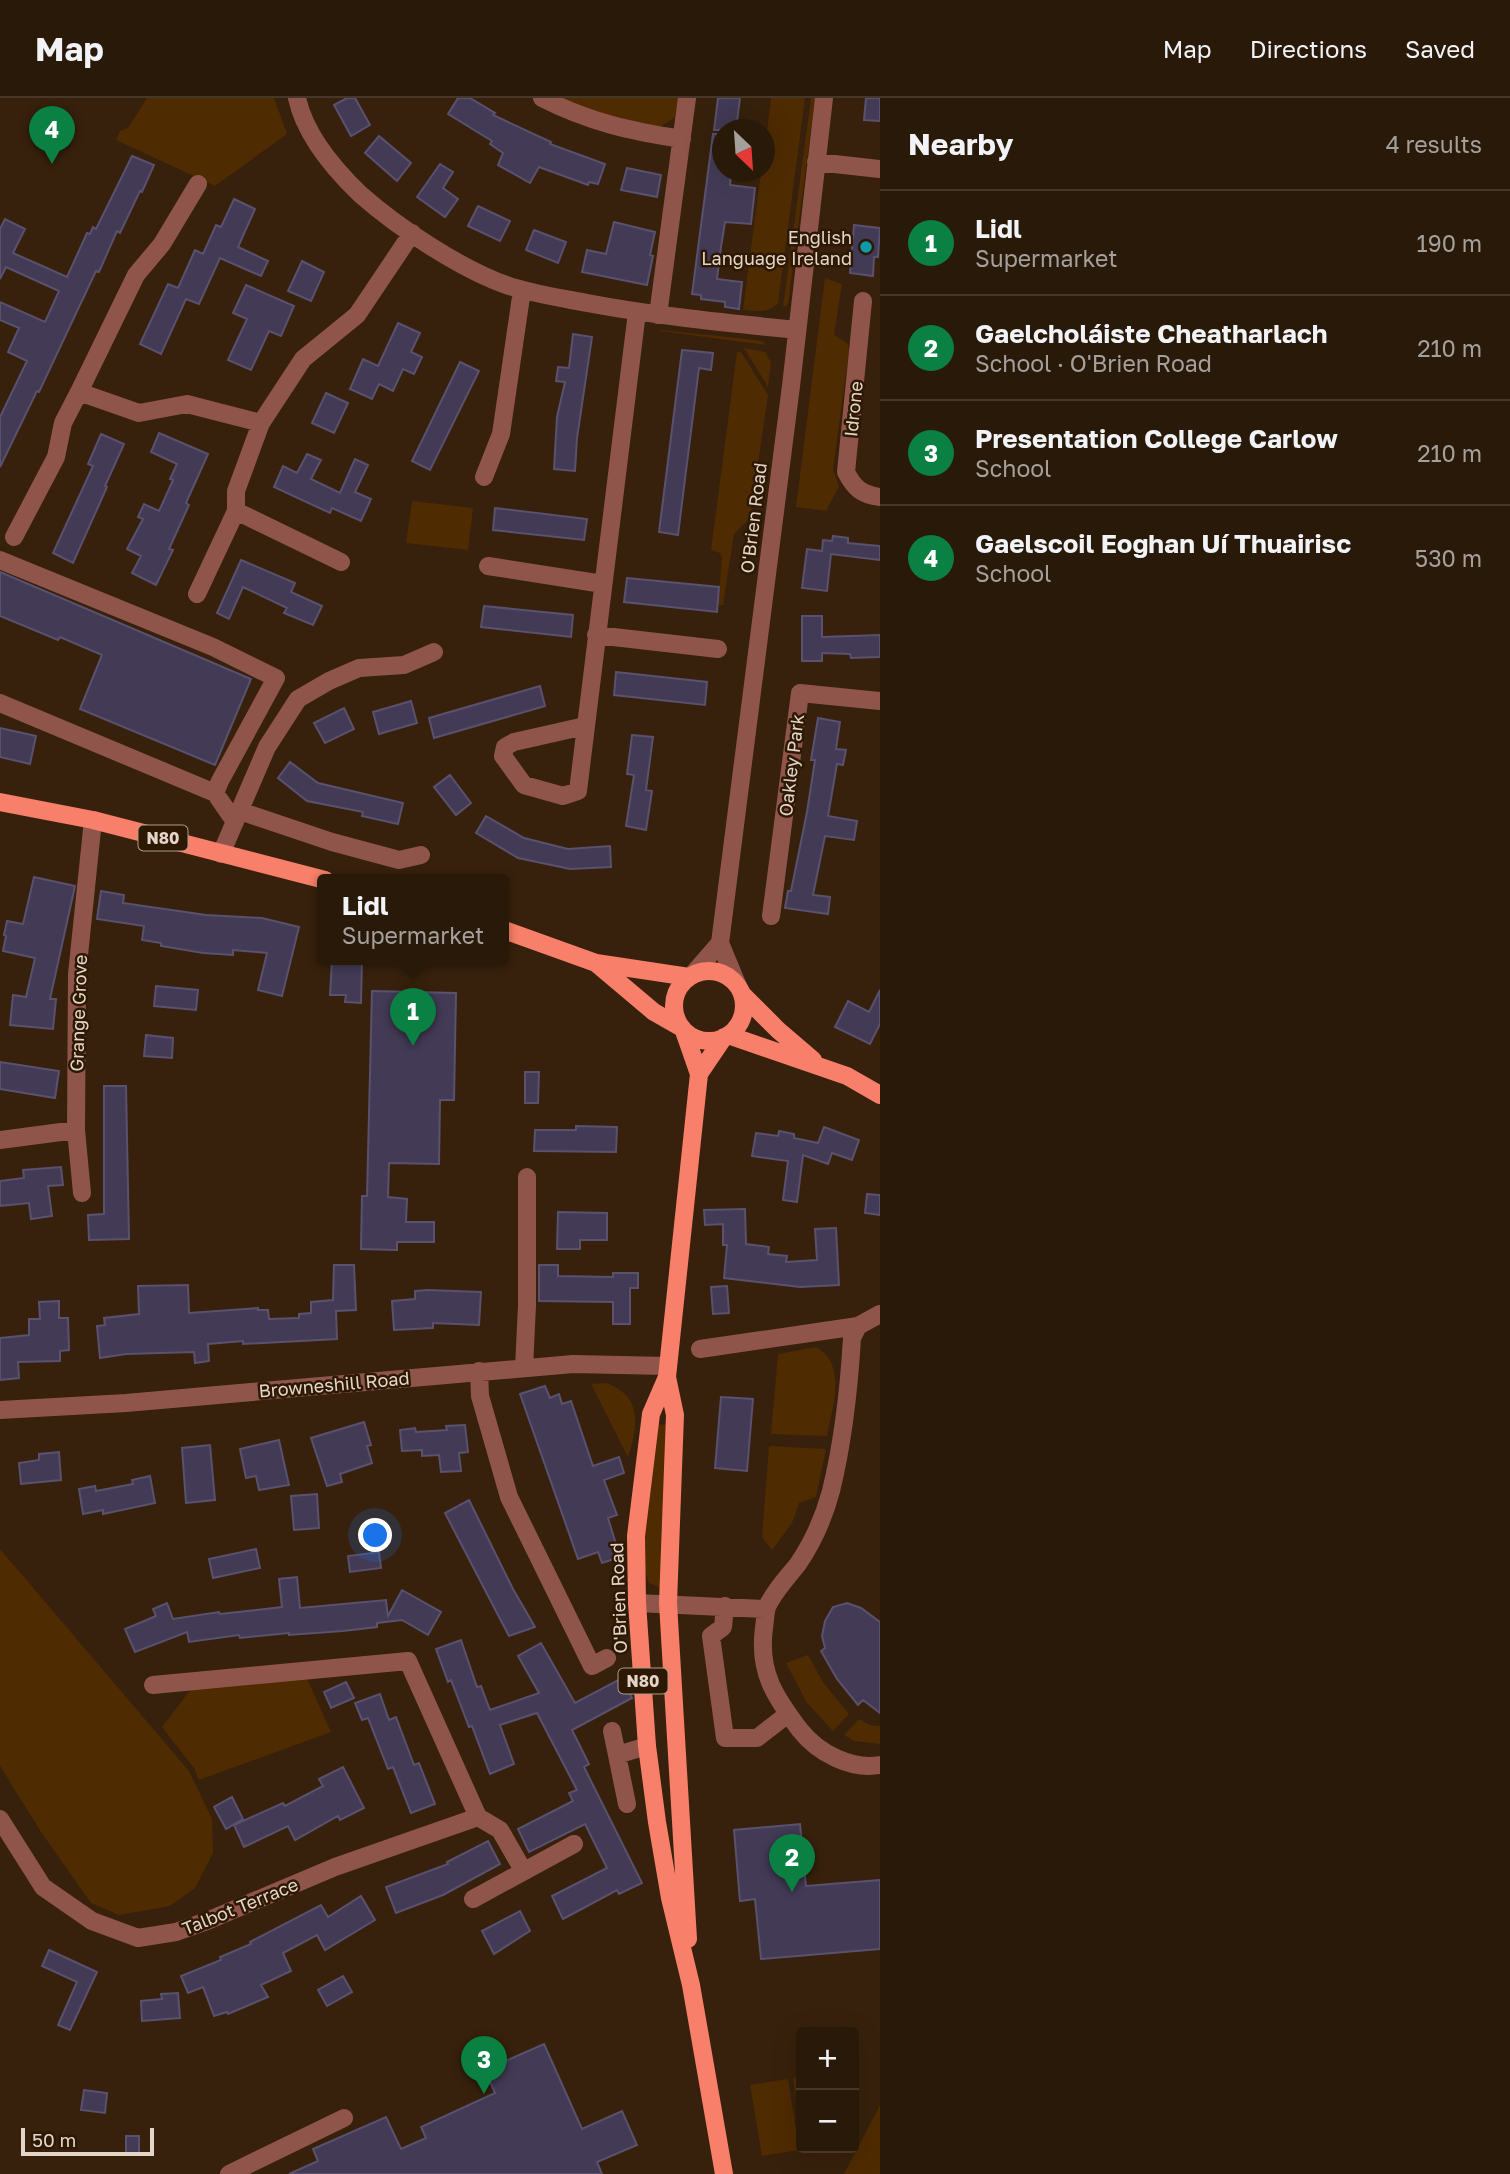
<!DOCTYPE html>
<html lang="en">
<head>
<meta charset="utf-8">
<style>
  :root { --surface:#291909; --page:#352617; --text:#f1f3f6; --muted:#a5a09c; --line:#45382a; --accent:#0b8043 }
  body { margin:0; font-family:"Golos Text",sans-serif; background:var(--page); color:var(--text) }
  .controls { position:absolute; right:21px; bottom:21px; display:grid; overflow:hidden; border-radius:7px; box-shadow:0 7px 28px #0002 }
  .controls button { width:63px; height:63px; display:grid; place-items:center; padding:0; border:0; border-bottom:2px solid var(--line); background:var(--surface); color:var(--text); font:35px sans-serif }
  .compass { position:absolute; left:712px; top:21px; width:63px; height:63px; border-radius:50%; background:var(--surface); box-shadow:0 7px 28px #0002; rotate:155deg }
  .scale { position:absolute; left:21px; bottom:18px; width:133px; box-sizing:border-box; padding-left:7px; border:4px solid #e4d5c8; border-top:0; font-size:19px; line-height:24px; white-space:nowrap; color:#e4d5c8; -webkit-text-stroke:5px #2d1803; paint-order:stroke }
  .you { position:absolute; left:376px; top:1438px; width:24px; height:24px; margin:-18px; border:5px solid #fff; border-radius:50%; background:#1a73e8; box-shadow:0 0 0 10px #1a73e833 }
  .badge { display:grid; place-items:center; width:46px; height:46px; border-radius:50%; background:var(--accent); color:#fff; font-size:23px; font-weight:700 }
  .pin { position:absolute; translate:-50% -58px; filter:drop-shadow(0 2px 4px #0008) }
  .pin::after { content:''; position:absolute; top:37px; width:24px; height:21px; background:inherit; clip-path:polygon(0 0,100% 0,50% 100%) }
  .popup { position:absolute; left:317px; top:776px; width:192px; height:91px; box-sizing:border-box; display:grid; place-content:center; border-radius:7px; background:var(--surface); filter:drop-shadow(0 2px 5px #0005); font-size:23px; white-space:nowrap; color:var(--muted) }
  .popup b { font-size:26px; color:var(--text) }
  .popup::after { content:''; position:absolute; left:50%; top:100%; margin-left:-14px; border:14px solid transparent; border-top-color:var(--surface) }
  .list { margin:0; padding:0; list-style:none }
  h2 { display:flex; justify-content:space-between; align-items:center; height:91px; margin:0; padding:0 28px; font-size:30px }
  h2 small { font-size:23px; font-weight:400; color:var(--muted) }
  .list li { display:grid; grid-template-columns:46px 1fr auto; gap:21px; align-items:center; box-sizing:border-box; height:105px; padding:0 28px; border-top:2px solid var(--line) }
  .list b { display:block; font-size:26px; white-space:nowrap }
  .list p { margin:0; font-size:23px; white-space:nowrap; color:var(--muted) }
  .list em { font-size:23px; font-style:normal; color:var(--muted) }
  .map { position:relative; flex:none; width:880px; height:2076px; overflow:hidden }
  header { display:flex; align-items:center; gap:42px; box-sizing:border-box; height:98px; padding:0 35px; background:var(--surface); border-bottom:2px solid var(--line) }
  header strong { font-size:33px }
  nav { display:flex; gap:38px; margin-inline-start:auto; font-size:24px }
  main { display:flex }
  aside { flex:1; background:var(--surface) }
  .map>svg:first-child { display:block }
</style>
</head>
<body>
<header>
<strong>Map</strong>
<nav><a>Map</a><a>Directions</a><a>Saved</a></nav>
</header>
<main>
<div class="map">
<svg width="880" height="2076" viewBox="0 0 880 2076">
  <rect width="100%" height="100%" fill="#37210c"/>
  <!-- green -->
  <path fill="#4f2b01" d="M147 0H274L287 36 215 88 116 42 120 33 128 30Z
    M560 0H679L675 19 660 29 597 15Z
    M771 0H805L778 205C768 216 757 213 743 212L761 74H764L765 50Z
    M811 0H815L788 207 783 209Z
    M825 180 842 186 834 237 847 245 849 252 833 372 839 388 826 413 796 409Z
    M661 232 756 242 764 244 766 247 660 233Z
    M744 250 765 254 771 264 768 289Z
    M737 254H741L768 297 750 420 734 436 723 507H718L722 460 720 455 711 452Z
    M412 403 473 410 468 452 406 445Z
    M816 1249C848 1267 832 1310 827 1338L771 1336 778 1256Z
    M606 1285C643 1298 638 1328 628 1359L591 1286Z
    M655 1326 669 1327 661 1490 649 1485C634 1454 650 1363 655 1326Z
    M769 1348 826 1351 816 1399 799 1405 792 1425 772 1452 762 1439Z
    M0 1451 189 1673 212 1721 213 1755 195 1790 170 1808 119 1817 91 1805 41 1734 0 1668Z
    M808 1557 823 1584 849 1616 833 1633 807 1605 786 1565Z
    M307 1581 331 1634 199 1682 194 1670 162 1629 192 1590Z
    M859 1621 870 1627 880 1628V1646L854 1643 844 1637Z
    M801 1978V2029L793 1980Z
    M788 1981 799 2052 762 2058 750 1987Z
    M880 2007V2076H844Z"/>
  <!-- building -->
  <path fill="#433b56" stroke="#59516e" stroke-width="2" d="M347 0H355L370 27 351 38 334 7Z
    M458 0H470L495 15 493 17 551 44 550 46 605 66 598 86 589 84 588 87 539 69 530 85 498 67 503 55 490 46 492 43 448 16Z
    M718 0H740L736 32H714Z
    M866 0H880V23L864 22Z
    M713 36H723V74H731L730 87 755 90 751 126 725 124 721 149 717 181 742 184 739 211 725 209V204L701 201V197L692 196Z
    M379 38 411 65 397 83 365 55Z
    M132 58 154 67 142 94 140 93 120 135 117 133 99 174 96 173 39 294 37 293 0 369V319L27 263 8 254 19 230 0 222V204L45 224 59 193 6 169 0 181V131L5 121 25 131 13 155 67 179 87 135 90 136 93 129 96 131Z
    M440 66 453 74 443 90 458 101 445 119 417 99Z
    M627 70 661 77 657 99 621 92Z
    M234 101 255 111 238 149 268 163 261 178 220 160 199 206 186 201 161 256 140 246 168 186 178 190 195 152 203 156 216 127 221 129Z
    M478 108 510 123 500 143 468 128Z
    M614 124 655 134 650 157 653 158 647 187 582 174 587 152 606 156Z
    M854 127 880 130 878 159H874L873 178 850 175Z
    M534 132 566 144 558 165 526 152Z
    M302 163 324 174 311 203 288 193Z
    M246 187 294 208 281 238 269 233 251 272 228 262 247 221 233 215Z
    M398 225 420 235 411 254 422 259 414 276 403 271 393 293 379 286 372 301 350 291 363 261 378 268Z
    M573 236 592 239 577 340 575 373 554 371 557 319 565 284 556 283 558 269 569 270Z
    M682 252 713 255 711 272 699 270 678 437 659 434Z
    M460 264 479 273 430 372 412 363Z
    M326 295 348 305 334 335 312 325Z
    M159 335 208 356 186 405 189 407 169 451 173 452 156 487 132 475 141 458 127 451 143 421 138 419 144 406 159 413 173 382 170 381 177 366 151 354Z
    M101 336 124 346 105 388 107 389 73 465 53 455 93 368 88 366Z
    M307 356 321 362 311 381 340 395 355 361 368 367 355 394 371 401 361 423 332 410 330 415 274 389 283 368 297 375Z
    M495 410 587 421 584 442 493 432Z
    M833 438 848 440V445L880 448V462L831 456 827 493 802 490 807 451 822 453 823 442 832 443Z
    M241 462 295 485 291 494 322 508 313 527 284 515 287 510 243 489 229 521 217 515Z
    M0 474 251 581 215 667 80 611 102 557 60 539 58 542 0 518Z
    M627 480 719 489 717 514 624 504Z
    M484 508 573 517 571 539 481 529Z
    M802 518H822V539L880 537V559L851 560 850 556 822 555V563H802Z
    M616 574 707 584 705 607 614 597Z
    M540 588 545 608 434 640 429 620Z
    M411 603 417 625 379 636 373 614Z
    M344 610 354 631 325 645 314 625Z
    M818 620 840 624 836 651 846 652 843 667 837 666 828 718 857 723 854 742 825 738 813 797 830 799 828 816 785 810 788 793H791L807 714 815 662H811Z
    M0 630 36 638 30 666 0 659Z
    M632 637 653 639 646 692 652 693 646 732 626 728 634 677 627 676Z
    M290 664 318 685 403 705 398 726 362 718 363 714 307 703 278 680Z
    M450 677 471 705 456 717 434 689Z
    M486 718 524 740 568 751 610 748 611 769 570 771 518 760 476 735Z
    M34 779 75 788 50 901H56L53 931 10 927 13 897 26 899 35 860 3 853 6 838 4 837 7 823 23 826Z
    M101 793 124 797 123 805 206 817 262 820 299 829 282 898 258 892 267 855 233 852V857L203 855 161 848V845L142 842 144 828 97 821Z
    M332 862H362L361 905 345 904 346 897H330Z
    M156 888 198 892 196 912 154 908Z
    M880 892V926L870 946 835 929 848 903 869 914Z
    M372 893 456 895 454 1002H440L439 1066 389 1065 388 1099 407 1101 406 1124H434V1144H397V1152L361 1151 362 1098H367Z
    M146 937 173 940 172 960 144 958Z
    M0 964 59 973 55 1000 0 991Z
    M525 974H539L538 1005H525Z
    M104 988H126L129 1141 89 1142 88 1117 104 1116Z
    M576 1028 617 1029 616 1054 534 1053 535 1032H576Z
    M824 1029 859 1042 852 1062 832 1055 828 1066 803 1057 797 1104 783 1102 788 1063 752 1058 756 1035 778 1038 779 1033 794 1036V1040L818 1045Z
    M61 1069 63 1087 48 1088 52 1118 31 1121 29 1105 0 1108V1083L24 1080 23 1072Z
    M867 1096 880 1097V1117L865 1115Z
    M745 1111 746 1146 769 1149 768 1156 787 1158 786 1164 817 1162 815 1131 836 1130 839 1187 800 1189 724 1180 727 1147H723V1126L705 1127 704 1112Z
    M558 1114 607 1115V1142H580V1151H557Z
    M334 1167H354L356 1212 336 1213 337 1241 243 1246V1243L208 1246 209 1263 195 1265 194 1254 126 1256 100 1260 97 1228 105 1227 104 1220 139 1216 138 1188 188 1187 189 1215 258 1210V1212H268L269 1221 299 1220V1216L311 1215V1204L333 1202Z
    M539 1167H558V1178L613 1179V1175H638V1190H630V1226H613V1204L539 1203Z
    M727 1188 729 1215 713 1216 711 1189Z
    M428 1192 481 1194 479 1227 433 1225V1230L394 1232 392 1203 415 1201V1193Z
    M59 1203V1220H68L69 1252 60 1253V1263L18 1264 19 1280 0 1282V1240L29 1237V1221H40L39 1204Z
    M545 1288 550 1300 559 1296 562 1306 571 1303 593 1368 619 1359 624 1375 604 1382 617 1417 608 1420 620 1459 602 1465 598 1454 578 1461 520 1296Z
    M721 1299 753 1301 747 1373 715 1370Z
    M364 1324 371 1347 367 1348 372 1365 340 1376 342 1384 327 1388 311 1340Z
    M465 1327 468 1354 459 1355 461 1373 441 1374 439 1357 422 1358V1352L402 1353 400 1332 415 1330 416 1334 447 1332 446 1328Z
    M279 1342 289 1387 259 1392 256 1378 246 1380 240 1351Z
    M210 1347 215 1402 186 1405 182 1350Z
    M59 1354 61 1382 21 1386 19 1365 39 1362V1356Z
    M150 1378 155 1405 103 1416V1412L83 1416 79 1391 95 1388 96 1393 117 1389 133 1386 132 1382Z
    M317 1396 319 1430 294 1432 291 1398Z
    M469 1402 513 1491 535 1529 509 1538 498 1517 445 1415Z
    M256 1451 260 1470 213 1480 209 1461Z
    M379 1454 381 1470 350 1474 348 1458Z
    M297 1479 300 1510 386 1502 388 1518 402 1492 441 1514 428 1537 402 1522 377 1525V1529L343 1533 289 1537V1535L240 1540 239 1537 189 1544 187 1534 135 1554 125 1531 156 1518 153 1511 167 1505 173 1521 219 1514 220 1516 282 1509 279 1481Z
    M847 1505 861 1510 880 1524V1615L863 1602 858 1607 837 1581 821 1553 825 1550 822 1538 825 1523 833 1509Z
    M461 1542 477 1589 481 1588 490 1612 539 1595 518 1558 541 1545 575 1605 622 1580 632 1600 572 1632 589 1666 584 1669 642 1785 619 1796 617 1792 563 1821 552 1798 607 1770 585 1726 529 1754 518 1731 573 1703 569 1695 577 1692 537 1615 500 1627 514 1666 490 1676 472 1628 469 1629 451 1582 448 1584 436 1551Z
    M346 1584 354 1600 331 1610 324 1594Z
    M380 1596 389 1622 396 1619 414 1667 419 1665 435 1706 411 1715 393 1669 388 1671 368 1620 362 1622 355 1605Z
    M343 1669 364 1710 340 1722 338 1718 295 1742 288 1728 244 1749 234 1727 283 1705 285 1708 323 1688 319 1681Z
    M232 1699 243 1721 226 1731 214 1709Z
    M800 1726 806 1788 880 1782V1851L761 1861 755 1801 740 1803 734 1732Z
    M488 1743 500 1766 443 1797 396 1815 386 1789 448 1766 447 1764Z
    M361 1798 375 1822 325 1852 317 1837 283 1855 291 1873 261 1887 268 1899 228 1916 227 1914 214 1918 203 1889 188 1895 181 1878 221 1862 220 1859 251 1846 250 1844 321 1807 328 1819Z
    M520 1813 530 1833 494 1856 482 1833Z
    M49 1852 97 1874 70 1932 58 1927 77 1884 42 1868Z
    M343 1878 352 1894 327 1908 318 1892Z
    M178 1895 180 1920 142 1923 141 1903 162 1901 161 1896Z
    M544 1946 582 2031 622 2013 637 2047 597 2064 602 2076H289L318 2063 313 2051 386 2019 401 2051 426 2040 421 2029 495 1995 485 1972Z
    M84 1992 107 1995 105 2015 81 2012Z
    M126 2038H139V2055L126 2056Z"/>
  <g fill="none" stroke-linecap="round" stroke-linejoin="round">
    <!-- minor -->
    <path stroke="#90554a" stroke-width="18" d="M297 0C305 37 333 70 360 96 397 129 462 172 509 188 534 196 561 200 587 205 656 218 727 225 797 232
      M542 0C589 24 630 33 682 41
      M816 64 880 71
      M198 86 162 146 136 177 79 294 139 315 187 306 261 325
      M863 203 846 374C854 390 862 397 880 399
      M658 217 687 0
      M484 379 501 336 522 192
      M236 413 341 464
      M14 439 56 359 63 325 79 294
      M0 462 213 549 276 580 220 683 215 695
      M488 468 603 486
      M197 496 236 413V393L261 325 303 261 357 217 412 135
      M596 537 718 551
      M0 605 215 695 235 724
      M585 628 514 644 505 649 503 658 524 687 563 698 578 693 637 214
      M240 713 332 744 399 762 421 757
      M221 756 267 649 298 601 329 583 359 570 404 567 434 554
      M771 818 800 595 880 603
      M693 876 720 845
      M737 886 720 845 791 288 824 0
      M76 1032 82 1095
      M0 1042 76 1032 77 876 93 722
      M858 1228 852 1240C849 1291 843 1344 831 1393 824 1419 813 1444 798 1466 787 1480 774 1493 767 1509 765 1516 765 1524 764 1530 758 1574 775 1599 800 1632 818 1655 851 1672 880 1667
      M700 1251 858 1228 880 1216
      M524 1270 527 1207V1079
      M479 1273 480 1298 509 1399 592 1568 607 1560
      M0 1312 126 1305 573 1266 668 1268
      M637 1505 766 1511
      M725 1508 723 1529 711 1538 725 1640H757L788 1616
      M153 1587 408 1563 478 1719 500 1732 523 1772
      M612 1633 617 1657
      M627 1706 617 1657 647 1648
      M0 1721 43 1789 92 1823 138 1840 176 1834 207 1823 335 1769 478 1719
      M473 1801 574 1746
      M229 2076 344 2020"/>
    <!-- major -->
    <path stroke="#f87f69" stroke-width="18" d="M0 704 93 722 325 782
      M504 832 596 865 689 879
      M596 865 654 914 682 930
      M674 908a35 35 0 1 1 70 0a35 35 0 1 1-70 0Z
      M743 897 778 932 813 962
      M684 933 699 976 667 1279 651 1316 636 1438 637 1505 647 1648 657 1724 670 1800 691 1887 724 2076
      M728 937 847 978 880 997
      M699 976 724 939
      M667 1279 675 1317 668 1505 688 1841"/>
  </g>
  <!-- markers -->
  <circle fill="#0f9aa8" stroke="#2d1803" stroke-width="2.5" cx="866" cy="149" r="7"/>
  <g text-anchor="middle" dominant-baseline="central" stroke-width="5" stroke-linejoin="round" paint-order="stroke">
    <!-- shield labels -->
    <g fill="#2d1803" stroke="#ad9c8d" stroke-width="2">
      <rect x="138.5" y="727.5" width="49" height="25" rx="5"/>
      <rect x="618.5" y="1570.5" width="49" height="25" rx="5"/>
    </g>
    <g font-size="16" font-weight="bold" fill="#e4d5c8">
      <text x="163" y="740">N80</text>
      <text x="643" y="1583">N80</text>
    </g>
    <!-- poi labels -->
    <g font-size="18" fill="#e4d5c8" stroke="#2d1803" text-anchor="end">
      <text x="852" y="139">English<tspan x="852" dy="21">Language Ireland</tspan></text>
    </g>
    <!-- street labels -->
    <g font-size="18" fill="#e4d5c8" stroke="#2d1803">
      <text transform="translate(853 311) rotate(-84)">Idrone</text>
      <text transform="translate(753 420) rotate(-83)">O'Brien Road</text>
      <text transform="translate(791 667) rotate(-83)">Oakley Park</text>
      <text transform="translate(78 915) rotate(-88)">Grange Grove</text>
      <text transform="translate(334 1286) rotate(-5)">Browneshill Road</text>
      <text transform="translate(618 1500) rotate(-92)">O'Brien Road</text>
      <text transform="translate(240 1808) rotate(-22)">Talbot Terrace</text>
    </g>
  </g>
</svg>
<div class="controls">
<button>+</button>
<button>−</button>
</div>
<svg class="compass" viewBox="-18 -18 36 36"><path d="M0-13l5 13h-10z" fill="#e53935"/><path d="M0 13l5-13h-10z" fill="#a5a09c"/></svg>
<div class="scale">50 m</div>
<div class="you"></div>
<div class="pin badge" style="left:413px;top:948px">1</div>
<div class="popup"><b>Lidl</b>Supermarket</div>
<div class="pin badge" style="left:792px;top:1794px">2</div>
<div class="pin badge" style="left:484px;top:1996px">3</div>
<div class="pin badge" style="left:52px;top:66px">4</div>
</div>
<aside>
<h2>Nearby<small>4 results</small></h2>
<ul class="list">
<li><span class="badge">1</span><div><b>Lidl</b><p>Supermarket</p></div><em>190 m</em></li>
<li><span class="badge">2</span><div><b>Gaelcholáiste Cheatharlach</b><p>School · O'Brien Road</p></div><em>210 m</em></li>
<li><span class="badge">3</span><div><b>Presentation College Carlow</b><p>School</p></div><em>210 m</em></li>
<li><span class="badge">4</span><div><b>Gaelscoil Eoghan Uí Thuairisc</b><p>School</p></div><em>530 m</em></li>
</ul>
</aside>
</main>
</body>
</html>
